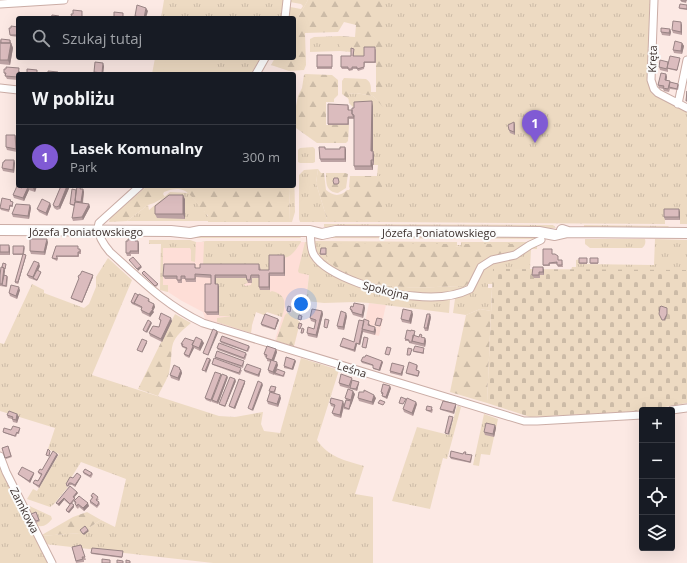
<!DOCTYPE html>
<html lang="pl">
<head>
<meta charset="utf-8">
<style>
  :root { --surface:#171b24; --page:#20242c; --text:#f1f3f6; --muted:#9ea1a6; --line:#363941; --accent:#805ad4 }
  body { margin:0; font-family:"Open Sans",sans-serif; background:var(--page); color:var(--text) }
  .controls { position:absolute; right:12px; bottom:12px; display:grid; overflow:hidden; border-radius:4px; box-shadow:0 4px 16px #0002 }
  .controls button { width:36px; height:36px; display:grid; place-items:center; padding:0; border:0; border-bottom:1px solid var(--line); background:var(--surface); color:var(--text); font:20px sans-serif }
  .you { position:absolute; left:301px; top:304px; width:14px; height:14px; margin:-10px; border:3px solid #fff; border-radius:50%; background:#1a73e8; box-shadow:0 0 0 6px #1a73e833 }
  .badge { display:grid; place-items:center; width:26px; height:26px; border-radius:50%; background:var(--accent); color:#fff; font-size:13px; font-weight:700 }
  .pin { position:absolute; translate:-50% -33px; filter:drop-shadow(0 1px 2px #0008) }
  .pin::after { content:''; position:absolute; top:21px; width:14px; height:12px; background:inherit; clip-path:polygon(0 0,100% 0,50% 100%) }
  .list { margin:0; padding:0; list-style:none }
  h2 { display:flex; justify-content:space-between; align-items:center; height:52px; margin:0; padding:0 16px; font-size:17px }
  h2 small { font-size:13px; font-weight:400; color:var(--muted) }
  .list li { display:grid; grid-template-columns:26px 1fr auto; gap:12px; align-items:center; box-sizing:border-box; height:64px; padding:0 16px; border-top:1px solid var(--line) }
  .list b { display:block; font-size:15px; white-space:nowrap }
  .list p { margin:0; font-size:13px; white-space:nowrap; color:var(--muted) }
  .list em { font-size:13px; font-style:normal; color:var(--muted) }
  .icon { flex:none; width:22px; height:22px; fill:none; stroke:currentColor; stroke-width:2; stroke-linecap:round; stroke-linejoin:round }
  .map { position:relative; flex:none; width:687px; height:563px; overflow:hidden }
  .search { position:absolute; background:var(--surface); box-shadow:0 4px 16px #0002; left:16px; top:16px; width:280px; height:44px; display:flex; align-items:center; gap:10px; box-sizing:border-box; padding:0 14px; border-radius:4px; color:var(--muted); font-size:15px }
  .panel { position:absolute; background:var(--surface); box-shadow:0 4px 16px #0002; left:16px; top:72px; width:280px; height:116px; border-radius:4px }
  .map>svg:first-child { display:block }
</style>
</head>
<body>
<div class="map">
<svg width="687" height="563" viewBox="0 0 687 563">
  <defs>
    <pattern id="grass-tufts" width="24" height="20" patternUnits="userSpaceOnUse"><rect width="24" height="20" fill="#eddac2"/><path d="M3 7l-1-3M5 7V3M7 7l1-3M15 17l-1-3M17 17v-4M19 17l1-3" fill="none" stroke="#ccbba7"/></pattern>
    <pattern id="forest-firs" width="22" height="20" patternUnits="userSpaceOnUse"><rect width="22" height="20" fill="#eddac2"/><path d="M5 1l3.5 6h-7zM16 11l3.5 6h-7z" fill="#ccbba7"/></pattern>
    <pattern id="cemetery-stones" width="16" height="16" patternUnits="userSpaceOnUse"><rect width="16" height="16" fill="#eddac2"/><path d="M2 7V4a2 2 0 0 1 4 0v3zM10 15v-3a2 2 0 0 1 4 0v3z" fill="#ccbba7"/></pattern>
  </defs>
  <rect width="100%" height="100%" fill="#fce9e4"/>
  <!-- built -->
  <path fill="#feded7" d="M161 242H309V273L306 301 298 321 300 322 294 346 275 340 282 317 267 312 264 315 256 312 252 325 251 333 205 319 203 312 182 301 168 292 160 290Z
    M369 303 386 305 379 336 363 332Z"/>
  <!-- grass -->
  <path fill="url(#grass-tufts)" fill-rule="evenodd" d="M164 0H283L281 18H161Z
    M290 0H308L294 24V18H288L290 7 301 9 303 6 301 4 290 2Z
    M383 0H651L653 91 687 109V224H680V212H665V224L382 222V177L377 176 378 165H374V155H373L354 108 349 103 348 94 356 93 373 96 383 106Z
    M340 36V51L310 52V39L314 37Z
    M155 58H260L251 74H152Z
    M313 147 315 149V162L313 163H300L298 162V150L300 148Z
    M294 162 295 212 292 222H290L289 186H294Z
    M318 169 316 183 327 219H299V175L304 170Z
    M170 192 189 193 212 221H127L148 205 149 210Z
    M324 224 553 225 556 228 324 227Z
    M584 225 669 226 666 229 584 228Z
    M189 235H299L301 238H192Z
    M325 236H536L537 239 326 238Z
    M585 239H645C646 243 645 246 642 248H590L585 244Z
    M655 239 687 240V270H571L572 267H576V260L580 259V264L654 265Z
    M149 240H190L196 242 195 262 191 261V250L190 248H163V285H168V292L160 290 161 244H149Z
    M206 241H301V242C290 259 289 258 270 258V273H261L260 267H203L204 242H201Z
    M314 241 457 242V245H461V242H537V249H531L530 269H493V284H488V288H492L491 311 480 309 466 315 453 313 455 299H450L449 313 369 303 355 302 324 303 306 301 309 275 299 273 298 271 305 242ZM455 244V246L463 247V244H528C517 248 483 259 477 268 471 275 474 279 465 286 425 287 383 292 345 273 339 270 333 265 327 260Z
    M108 258 132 280 92 375 219 416 235 417 263 412 261 424 264 431 280 433 301 358 339 370 317 440C329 458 345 460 364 466L355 494 373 497V563H213L45 544 40 536 81 533V532L87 529 101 520 115 527 126 479 81 462 66 486 68 487 54 504 50 507 27 499 33 489 37 491 59 454 48 449 55 428 0 411V343L4 344 32 284 44 290V293L84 308 89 304 96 287V277Z
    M216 278H247L248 283 244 284 245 286 251 285 252 278H260V290H270V292L272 291C287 295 286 304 282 317L267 312 264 315 256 312 252 325 251 333 217 322V318L232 316H219V287H216Z
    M457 406 461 407 447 459 443 458 430 509 392 501 417 427 449 435Z
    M484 414 498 419 490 455 481 454 479 466 473 465Z
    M0 462 50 563H0Z
    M25 504 51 516 52 519C47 525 43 528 35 525Z"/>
  <!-- forest -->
  <path fill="url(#forest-firs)" d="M308 0H383V107L373 96 356 93 349 94V99L342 94V81L344 78 366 79C371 82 371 86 371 92H376V49L364 57H353L354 50H351V52L340 51V36L355 37 356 25 344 22 338 32 305 33 306 65 304 70 289 71 271 65 275 58H294V24Z
    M305 74 332 75 338 80V95L334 99V102H326V125H349L348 141 346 143H317L296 128V106L298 96 302 88 304 75Z
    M318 169 321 173H324L326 190C333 196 340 197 347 190H349L350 188 349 187 350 176H382V222H300L299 219H327L316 183Z
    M326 173H345L348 174 346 188 338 193C326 192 326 183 326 173Z
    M147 186H289L290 222H208V215L205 214 204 211H203C191 196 186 183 164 192L163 194 165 197 154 203 148 205 127 221 109 222 110 218Z
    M328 243 455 244V246L462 247 463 244H529L515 253 484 262 477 268 471 281 465 286C425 287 383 292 345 273 339 270 333 265 328 261Z
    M297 300 305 302 304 308 297 310 301 311 298 321 300 322 294 346 276 341 285 315 288 312 291 313Z
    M480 309 491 311 487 403 450 392 466 315Z
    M175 314 191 323C165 344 175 345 169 373 167 380 161 389 158 396L138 389Z
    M87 512 101 520 87 529 81 532 82 533 40 536 73 517Z"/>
  <!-- cemetery -->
  <path fill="url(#cemetery-stones)" d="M493 269 687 270V403L642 411 530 417 487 403Z"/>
  <!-- pitch -->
  <path fill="#eddac2" d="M166 58H204L216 60 214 74H163Z"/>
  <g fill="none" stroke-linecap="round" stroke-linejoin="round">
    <defs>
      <path id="street" d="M654 0 651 80 654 89 658 93 687 108
        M0 4 64 0
        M285 18 287 0
        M256 74 265 58
        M0 88 18 90
        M678 104 687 60
        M140 186 99 223C96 233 103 244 110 252 141 280 165 305 203 323L524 421H537L642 415
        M310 231C311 238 310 249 314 255 327 277 389 295 414 296 432 298 454 297 470 289L481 267 492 260 515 255 530 245 541 240
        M672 410 687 408
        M0 456 6 472 52 563"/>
      <path id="secondary" d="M0 230 171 231 190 233 200 231H310L322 234 336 231 539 232 555 235 568 232
        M562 230 568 232 687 233"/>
    </defs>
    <!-- street casing -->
    <use href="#street" stroke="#cbada6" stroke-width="9"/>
    <!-- secondary casing -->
    <use href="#secondary" stroke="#cbada6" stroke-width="12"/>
    <!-- street -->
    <use href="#street" stroke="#fff" stroke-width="7"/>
    <!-- secondary -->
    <use href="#secondary" stroke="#fff" stroke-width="10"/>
  </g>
  <!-- wall -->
  <path fill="#bca2a3" d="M681 0H687L686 3 682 2Z
    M687 5V10L680 9 679 8Z
    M682 25V35L673 33 672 30Z
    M18 27V37L11 36 10 35Z
    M670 29 671 32 670 36 662 35 661 32Z
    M0 40 11 43 13 48 10 65 0 64Z
    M682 43 684 46 682 54 674 53 673 50Z
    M376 49V63H365L364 69 358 71 357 69H353V70L349 71 348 69H342L341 67 351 56 354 50V56H364Z
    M332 55V69H317V67Z
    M680 58V59L677 71 668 69V72L660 70 659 67 668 62V63Z
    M104 66 103 74H95L94 72Z
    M20 71V74H18V80L7 79 4 73Z
    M666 74 667 77 666 80 670 81V82L678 84 679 85 678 90 670 89 669 92 664 91 663 89 659 88 658 85Z
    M349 106V110H352L373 106V151L374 155V165H373V170H355L354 166V119H349V125H328V124Z
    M514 122 515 125V135L510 133 509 130Z
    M15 135 16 138 17 152 7 150 6 147Z
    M345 147 346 150V162H321L320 159 326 149H340Z
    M14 160 15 163 14 173 3 171 2 168Z
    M23 186H37L35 192 29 190 24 201 14 198 13 195 22 188Z
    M55 186H70L60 209 57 210 54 208 53 205 60 188Z
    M83 189 84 192 83 203 89 204 90 207 83 220 73 221 72 218 74 206 71 205 70 204 76 190Z
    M185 199V219L157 218 155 214Z
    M13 202V207H10L9 212 1 210 0 208Z
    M50 203 51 206 47 216 39 212 37 209Z
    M30 205 31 208 29 219 13 217 12 214Z
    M680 212V220H665L664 217Z
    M135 239 136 241H138L139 244V254H131V256H127L126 253 128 241Z
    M48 242 45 255 31 254 30 251Z
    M0 245 10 248V255H0Z
    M24 246 25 248 24 254 26 255V256L18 284 15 283V282L23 255H13V254Z
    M56 246 78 247V249L81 250V254H79V257H57L58 259 57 261 53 259 52 258Z
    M552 249V254L558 258V260H562L563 267H558L557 264H550V266H543V265Z
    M326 250V255H321L320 254Z
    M284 255 285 258V276H270V290H260L259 287V278H252V283H248L246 278H216V284L219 287V315H207L205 312 211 284V278L196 277V282H186L185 279H182V283H178L177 279H165L163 276 196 267V268H200L259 264 261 270H269Z
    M587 258V264H580L579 263Z
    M598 258V264H591L590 263Z
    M6 264V265L4 275 7 276 8 277 7 287 0 286V275L2 267Z
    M40 266 38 271 41 272V273L37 281 29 278 27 275Z
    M544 270V275H540V278H534L532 275Z
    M142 273 158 285 156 287 142 274Z
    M80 275 93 277 82 303 72 299 71 298 79 279 78 277Z
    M20 290 17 299 10 296 9 293Z
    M149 299 150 302 154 304 155 307 153 311 154 312 150 317 142 313 141 310V308L132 304 131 302Z
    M364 305 365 308 363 318 353 315 350 309 353 307Z
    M322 311 323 314 317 338 308 336 307 333 314 329 316 323 311 321 310 318Z
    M413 314 411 324 402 322 401 319Z
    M347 316 344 330 338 329 337 326Z
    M431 317 428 331H425L424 328Z
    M159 319 172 321 162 342 150 336 149 333 159 327 161 322Z
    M279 320 275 330 262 326 261 324Z
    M364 321 370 324V325L376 330 375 335 363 332V331L360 345 357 344 355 352 341 347 340 346 354 342Z
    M415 333V336L425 338 426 341 425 347 409 343V341H405V339Z
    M194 341 204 343 200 351 194 348 189 358 185 356 184 354 186 349 182 347 181 344Z
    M220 341 249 346 250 347 248 352 221 343Z
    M217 348 247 354 245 360 218 350Z
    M424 348V354L414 352 413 351Z
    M276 349 277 352 274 361 278 365 276 371 285 373 284 377 275 375V374L274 375 269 373 268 370 271 362 267 361V357H265L264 354Z
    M215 357 244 361V363L243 368 215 358Z
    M296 361 293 370 284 368V366Z
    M361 361 383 362 380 371 373 369V366L362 363Z
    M212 364 242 370 240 375 213 365Z
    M417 365 418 366 417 370 419 371 420 372 418 377 407 374 406 373Z
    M404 367 402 376 390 373V371Z
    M180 368 182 373 179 381 171 378 170 375Z
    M244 370H261L259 377 245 372Z
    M221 374V375L211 402 206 400 205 398Z
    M228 377 218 404 212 402V400Z
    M353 380 359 382V383L357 391 340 386 339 383Z
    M236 381 225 407 220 405 219 404Z
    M245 381V383L235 409 230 407 229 406Z
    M276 387V389L275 393 281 398 278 407 268 404 267 401 270 392 269 391Z
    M391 388 387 399 383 397V394H381V392Z
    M355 394 349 410 344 409V407L341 418 334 416 332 413 334 407 331 406 330 403 344 404 346 400 345 398Z
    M358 398H376L373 405 359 401Z
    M417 404 413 416 404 412 403 409Z
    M456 406 454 414 441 410 440 409Z
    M433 409 432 413 427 411 426 410Z
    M17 414 19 417 17 423 13 422 12 419 8 418 7 415Z
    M495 425 496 428 494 437 485 435 484 432Z
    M20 429 19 434H17L16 437 4 433 3 432 11 430Z
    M8 446 12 457 6 459 2 448Z
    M466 452V454L472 457 471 463 451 459 450 457 463 454Z
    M57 454 58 455 39 488 34 484 33 483 38 481 41 475 39 474 38 472 42 470Z
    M83 472 92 473 93 474 91 478 84 474Z
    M34 473V474L30 483 19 475 18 474Z
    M81 477 75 487 72 485H70L68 487 66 486V484L73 478Z
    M77 492 78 493 74 498 75 500 89 506 84 511 79 507 78 509 76 507 74 501 72 504 74 507 69 513 66 511V510L70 505 64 500 59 506 56 503Z
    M91 496 99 499 97 501 99 502 100 504 97 508 90 503V501L92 498Z
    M36 512 40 521 36 523 32 515Z
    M81 545 86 560H84V562L76 563 72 547Z
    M123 551V552L122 558 92 554 91 553Z"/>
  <!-- shaded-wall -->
  <path fill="#998485" d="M146 8 148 11 146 18H144Z
    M681 22 682 25V35L681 32Z
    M670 29 671 32 670 36 669 33Z
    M10 40 11 44V43L13 48 10 65 8 60Z
    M682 43 684 46 682 54 681 51Z
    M103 63 104 66 103 74H102Z
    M666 74 667 77 666 83 665 80Z
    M372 101 373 106V155L371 151Z
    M514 122 515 125V135L514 132Z
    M15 135 16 138 17 152 16 149Z
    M345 147 346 150V162L345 159Z
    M373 151 374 155V165L373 160Z
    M14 160 15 163 14 173 13 170Z
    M371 160 373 165V170L371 166Z
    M34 186H37L35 192 33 188Z
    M67 186H70L60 209 59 206Z
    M28 187 29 190 24 201 23 198Z
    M83 189 84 192 82 205 81 202Z
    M183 195 185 199V219L183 214Z
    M50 203 51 206 47 216 46 213Z
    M89 204 90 207 83 220 82 217Z
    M30 205 31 208 29 219 28 216Z
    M679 209 680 212V220L679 217Z
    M47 239 48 242 45 255 44 252Z
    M138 241 139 244V254L138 251Z
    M9 245 10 248V255L9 252Z
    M26 255V256L18 284V282Z
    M284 255 285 258V276L284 273Z
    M39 263 40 266 34 279 33 278V277Z
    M141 266 142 267 138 271 137 269Z
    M543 267 544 270V275L543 272Z
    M4 268 5 271 3 285H2V284Z
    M269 273 270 276V290L269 287Z
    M93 275V277L82 303V302Z
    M215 275 216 278V287L215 284Z
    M218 284 219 287V315L218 312Z
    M19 287 20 290 17 299 16 296Z
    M154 304 155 307 153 311 154 312 150 317 149 314Z
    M364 305 365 308 363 318 362 315Z
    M667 308V315L665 321 664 320Z
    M322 311 323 314 317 338 316 335Z
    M412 311 413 314 411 324 409 321Z
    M346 313 347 316 344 330 343 327Z
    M430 314 431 317 428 331 427 328Z
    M171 318 172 321 162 342 161 339Z
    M278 319 279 320 275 330V329Z
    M151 322 152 323 147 333 146 332Z
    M375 327 376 330 375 335 374 332Z
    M362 330 363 331 360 345 359 344Z
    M217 331 218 333 208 356V355Z
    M425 338 426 341 425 347 424 344Z
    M202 340 204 343 200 351 199 348Z
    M147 341V343L142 353V352Z
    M356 343 357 344 355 352 354 350Z
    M193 346 194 348 189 358V356Z
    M276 349 277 352 273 363 272 360Z
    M210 359 211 360 206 373 205 371Z
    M295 360 296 361 293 370 292 369Z
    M382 361 383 362 380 371 379 370Z
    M277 362 278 365 274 375 273 372Z
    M404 366V367L402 376 401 374Z
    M261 369V370L259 377 258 375Z
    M181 370 182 373 179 381 178 378Z
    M221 374V375L211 402V400Z
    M227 376 228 377 218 404 217 402Z
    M235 379 236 381 225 407V406Z
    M245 381V383L235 409 234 408Z
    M359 382V383L357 391 356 389Z
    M262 383 263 385 253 411 252 410Z
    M390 386 391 388 387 399 386 397Z
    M353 391 355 394 352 403 351 400Z
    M280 395 281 398 278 407 277 404Z
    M374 395 376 398 373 405 372 402Z
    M343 401 344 404 341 418 340 415Z
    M351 401 352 403 349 410V409Z
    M416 402 417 404 413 416 412 413Z
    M456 404V406L454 414 453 412Z
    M17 414 19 417 17 423 16 420Z
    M453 417V419L449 435 448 434Z
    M495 425 496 428 494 437 493 434Z
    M57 454 58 455 39 488V486Z
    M34 473V474L30 483 29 481Z
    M81 476V477L75 487V485Z
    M77 492 78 493 73 498V497Z
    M64 498V500L59 506 58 504Z
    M88 503 89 506 84 511 83 508Z
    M74 505V507L69 513 68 512Z
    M88 530 89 531 84 535 83 534Z"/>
  <!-- building -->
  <path fill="#dbbcbe" stroke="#998485" d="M681 0H686V1H681Z
    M680 4 687 5V9L679 8Z
    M137 5 146 8 144 18 135 16Z
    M73 10 82 11V18H72L71 14H73Z
    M114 12 123 13V18H114Z
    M52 15 59 16V18H51Z
    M673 21 681 22V32L672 30Z
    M11 26 18 27V35H10L9 28H11Z
    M661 28 670 29 669 33 661 32Z
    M1 39 10 40V43H1Z
    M675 41 682 43 681 51 673 50Z
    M0 43H11L8 60H0Z
    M364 47H375V62H364V67L357 69V67H352V69H348V67H341V56H351V48L354 49 353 56H364Z
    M317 55H332V67H317Z
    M670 56 680 58 677 70 667 68Z
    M660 60 668 62 667 69 659 67Z
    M95 62 103 63 102 73 94 72Z
    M6 67 19 68 18 77 5 76 6 73H4V69H6Z
    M27 69 37 70V74H27Z
    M48 71 58 72V74H48Z
    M661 73 666 74 665 80 670 81 668 89 663 88 664 86 658 85Z
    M670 82 678 84 677 89 669 87Z
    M687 91V101H686Z
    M372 101 371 151H373V160H371V166H354V115L352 114V108H354V102Z
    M328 104 348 105V110H352V114L354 117H348V124H328Z
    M514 122V132L509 130 508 125Z
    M6 135H15L16 149 6 147Z
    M319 147H325V149H340V147H345V159H320Z
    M5 160H14L13 170 2 168 3 162H4Z
    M334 178H338L339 182 338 184H334L333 181Z
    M17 186 22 188 23 186 28 187 23 198 13 195Z
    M61 186H67L59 206 56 207 53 205Z
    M77 186H81L80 189H83L81 202 75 201Z
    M72 189 76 190 75 202 74 205 70 204Z
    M169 195H183V214H155V206Z
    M2 198 11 200 10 201 13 202 12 206 10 205 9 210 0 208Z
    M42 199 50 203 46 213 37 209Z
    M75 202 89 204 82 217 72 218Z
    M16 204 30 205 28 216 12 214Z
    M664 209H679V217H664Z
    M30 239H47L44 252 30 251Z
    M128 239H135V241H138V251H130V253H126V241H128Z
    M0 245H9V252H0Z
    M13 246H24L23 254H13Z
    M56 246H78V249H80V252H78V256H56L57 257V259L52 258Z
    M321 248H326V254H320Z
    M543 249H552V254H555L558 256V260H562V265H557V262L549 263V265H543Z
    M23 254 26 255 18 282H15Z
    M269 255H284V273H269V287H259V275H251L250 280H247L246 275H215V284H218V312H205V284H211V275L195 274V279H185V276H181V280H177V276H163L164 264H195V268H200V264H259V270H269Z
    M133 257 141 266 137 269 129 260Z
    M579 258H587V263H579Z
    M590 258H598V263H590Z
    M34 261 39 263 33 277 27 275Z
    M3 263 6 264 5 269 4 268 2 267Z
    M1 267 4 268 2 284H0V275Z
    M533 267H543V272H539V275H532Z
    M37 270 41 272 37 280 33 278Z
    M82 271 93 275 82 302 71 298 79 278 78 277 79 275H80Z
    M144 271 158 284 155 286 142 273Z
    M4 275 7 276 6 286 2 285Z
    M11 285 19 287 16 296 9 293Z
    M135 293 138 295 134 303 135 304 131 302Z
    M139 294 149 299 148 301 154 304 152 309H153L149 314 141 310 142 307 134 303Z
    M354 303 364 305 362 315 352 312V310L350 309 351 306 353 307Z
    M297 305 302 307 301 310 296 308Z
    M288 306 291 307 290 312 287 311Z
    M661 306 667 308V314L664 320H662L659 314 660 307Z
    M312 309 322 311 316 335 307 333 308 327 314 329 316 320 310 318Z
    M403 309 412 311 409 321 401 319Z
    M341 311 346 313 343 327 337 326Z
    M161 313 171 318 161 339 149 333 153 326 159 327 161 320 159 319Z
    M265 314 278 319 275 329 261 324Z
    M427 314H430L427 328H424Z
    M299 315 302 316 301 320 298 319Z
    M377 318 382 319 380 326 375 325Z
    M325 319 329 320 327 328 324 327Z
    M364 319 369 321 368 325 375 327 374 332 362 329Z
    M148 320 151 322 146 332 143 330Z
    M359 320 364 321 359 344 356 343 354 350 340 346 343 338 354 342Z
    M299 323 302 324 300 329 298 328Z
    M302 328 304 329 303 333H301Z
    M213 329 217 331 208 355 203 353Z
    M407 330 411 331V330L415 331 412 341V342H409V340L405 339Z
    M420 334 422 335 421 337 425 338 424 344 412 341 413 335 419 337Z
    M222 336 249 346 247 351 220 341Z
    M196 337 202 340 199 348 192 345Z
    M364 337 368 338 366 348 362 347Z
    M185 338 194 341 192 345 193 346 189 356 184 354 187 348 182 346 183 344H181Z
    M142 339 147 341 142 352 137 350Z
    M219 343 246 353 244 358 217 348Z
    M267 346 276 349 272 360 266 358 267 355 264 354Z
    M415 346 424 348 423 353 413 351Z
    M387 347 391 348 389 355 385 354Z
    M408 348 412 349 410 355H407Z
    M217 351 244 361 242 366 215 357Z
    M366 355 382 361 379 370 373 368V365L361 361 363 357H365Z
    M286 357 295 360 292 369 284 366Z
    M207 358 210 359 205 371 202 370Z
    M214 358 241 368 239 373 212 364Z
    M271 360 277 362 273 372 268 370Z
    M409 362 417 365 416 370 419 371 418 376 406 373Z
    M392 363 404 366 401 374 390 371Z
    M247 364 261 369 258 375 244 370Z
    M174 365 180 368 179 369 181 370 178 378 170 375Z
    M277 369 285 372 283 376 275 373Z
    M215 372 221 374 211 400 205 398Z
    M222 374 227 376 217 402 212 400Z
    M341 374 352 378 349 386 339 383Z
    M230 377 235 379 225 406 219 404Z
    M239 379 245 381 234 408 229 406Z
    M352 380 359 382 356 389 350 388Z
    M258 381 262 383 252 410 248 408Z
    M383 384 390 386 386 397 382 396 383 393 381 392Z
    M271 386 276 387 274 392 269 391Z
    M348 389 353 391 351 400 345 398Z
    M364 390 374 395 372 402 358 398 359 392H364Z
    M270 392 280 395 277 404 267 401Z
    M401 397 406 399 403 404 399 403Z
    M331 398 343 401 340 415 332 413 335 405 330 403Z
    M407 398 416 402 412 413 403 409Z
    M346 400 351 401 349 409 344 407Z
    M380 400 385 402 383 405 378 403Z
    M443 401 456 404 453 412 440 409Z
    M427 406 432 407 431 411 426 410Z
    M9 411 17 414 16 420 12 419 13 417 7 415Z
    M449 416 453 417 448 434 445 433Z
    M486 423 495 425 493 434 484 432Z
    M13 426 20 428 18 433 17 432 15 436 3 432 4 428 11 430Z
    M8 446 11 456 5 458 2 448Z
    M48 449 50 451 49 456 46 455Z
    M53 451 57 454 39 486 33 483 35 480 38 481 42 474 38 472 40 469 42 470Z
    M451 451 463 454 464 452H466L465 454 472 455 470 462 450 457Z
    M22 467 34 473 29 481 18 474Z
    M85 469 92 473 90 476 83 472Z
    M77 473 81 476 75 485 71 483H69L68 486 66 484 70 477 73 478Z
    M70 486 77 492 73 497 75 498 70 504 64 498 58 504 56 503Z
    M93 493 98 497 96 500 99 502 97 506 90 501 93 497 91 496Z
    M79 496 88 503 83 508 78 504 77 506 75 504 76 502 74 501Z
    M71 503 74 505 68 512 66 510Z
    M36 512 39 520 36 521 31 514Z
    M85 526 88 530 83 534 80 530Z
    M81 545 85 557H82L83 559 76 561 72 547Z
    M92 548 123 551 122 557 91 553Z
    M102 559 110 560V563H102Z
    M117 560 123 561V563H117Z
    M126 560 130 561V563H126Z"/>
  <g text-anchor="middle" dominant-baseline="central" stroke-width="4" stroke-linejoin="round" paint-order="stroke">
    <!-- street labels -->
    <g font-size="11" fill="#3c302d" stroke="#fbfbfb">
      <text transform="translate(652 59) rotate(-88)">Kręta</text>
      <text x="86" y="231">Józefa Poniatowskiego</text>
      <text x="439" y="232">Józefa Poniatowskiego</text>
      <text transform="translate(386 290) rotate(14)">Spokojna</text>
      <text transform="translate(352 369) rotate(17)">Leśna</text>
      <text transform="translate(25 510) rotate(63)">Zamkowa</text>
    </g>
  </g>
</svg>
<div class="controls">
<button>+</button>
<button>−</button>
<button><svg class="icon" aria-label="locate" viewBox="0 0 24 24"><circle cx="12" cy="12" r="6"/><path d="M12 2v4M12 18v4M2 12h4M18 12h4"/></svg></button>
<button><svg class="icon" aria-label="layers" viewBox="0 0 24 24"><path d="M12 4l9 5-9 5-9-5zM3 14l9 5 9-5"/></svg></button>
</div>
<div class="you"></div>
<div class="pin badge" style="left:535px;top:143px">1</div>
<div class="search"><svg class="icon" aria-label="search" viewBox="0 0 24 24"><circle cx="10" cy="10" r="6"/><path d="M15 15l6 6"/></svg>Szukaj tutaj</div>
<section class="panel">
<h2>W pobliżu<small></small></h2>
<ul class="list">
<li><span class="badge">1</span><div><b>Lasek Komunalny</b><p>Park</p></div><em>300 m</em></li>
</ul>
</section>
</div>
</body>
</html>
